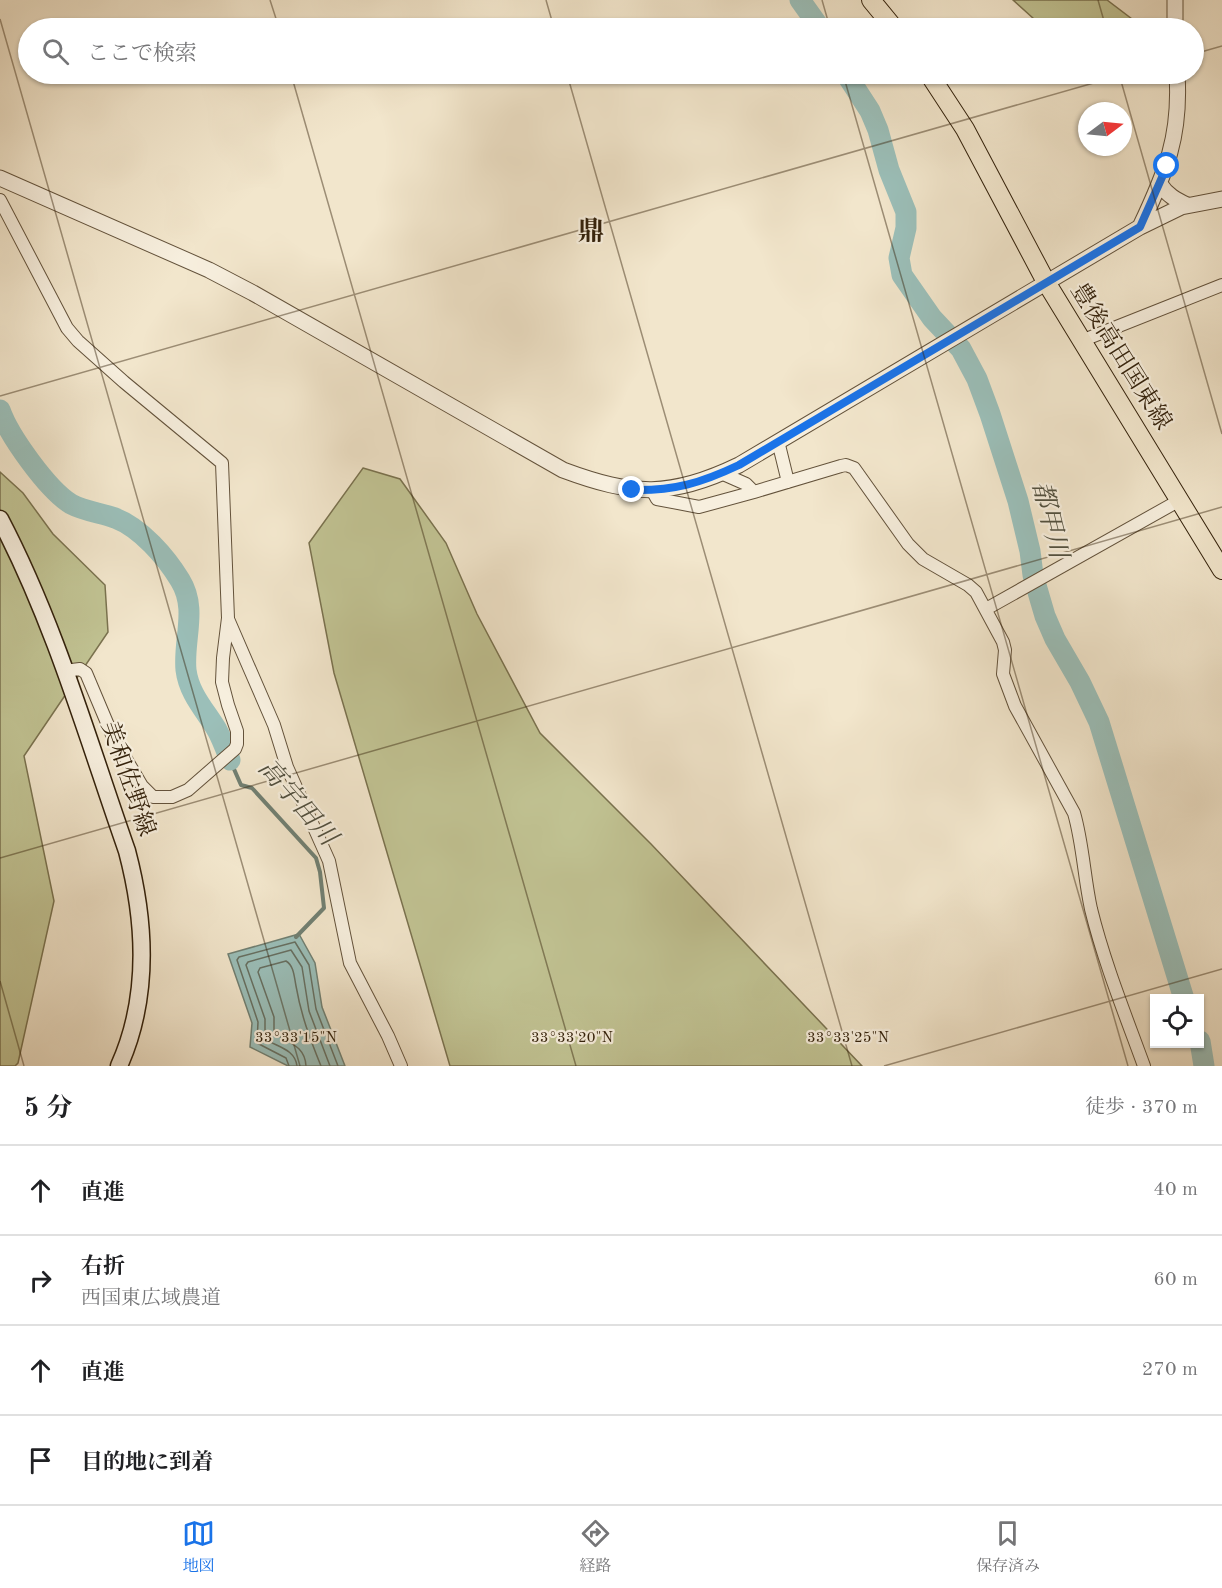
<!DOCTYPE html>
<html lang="ja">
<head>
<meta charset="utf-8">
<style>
  :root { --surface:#fff; --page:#f2f2f2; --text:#202124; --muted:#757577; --line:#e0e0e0; --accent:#1a73e8 }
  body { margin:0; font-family:"Old Standard TT","Noto Serif JP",serif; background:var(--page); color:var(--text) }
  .controls { position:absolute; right:18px; bottom:18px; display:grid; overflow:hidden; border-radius:0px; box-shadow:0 2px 4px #0004 }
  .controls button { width:54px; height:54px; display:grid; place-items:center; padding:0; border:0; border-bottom:2px solid var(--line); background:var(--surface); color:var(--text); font:30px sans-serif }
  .compass { position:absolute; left:1078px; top:102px; width:54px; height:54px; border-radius:50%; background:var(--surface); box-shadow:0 2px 4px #0004; rotate:74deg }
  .stop { position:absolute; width:18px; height:18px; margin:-14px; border:4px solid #1a73e8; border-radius:50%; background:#fff }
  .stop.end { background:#1a73e8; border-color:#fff; box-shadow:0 2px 6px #0008 }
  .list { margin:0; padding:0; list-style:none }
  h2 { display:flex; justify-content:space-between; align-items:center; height:78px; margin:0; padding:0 24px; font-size:26px }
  h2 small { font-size:20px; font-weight:400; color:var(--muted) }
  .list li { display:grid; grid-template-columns:39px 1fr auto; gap:18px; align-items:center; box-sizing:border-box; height:90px; padding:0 24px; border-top:2px solid var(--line) }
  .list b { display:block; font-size:22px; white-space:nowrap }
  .list p { margin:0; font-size:20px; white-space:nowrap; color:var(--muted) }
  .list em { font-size:20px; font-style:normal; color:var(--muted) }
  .icon { flex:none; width:33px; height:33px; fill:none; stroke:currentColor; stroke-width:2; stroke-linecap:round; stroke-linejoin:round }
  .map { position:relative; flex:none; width:1222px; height:1066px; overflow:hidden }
  .search { position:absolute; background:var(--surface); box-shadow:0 2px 4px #0004; left:18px; right:18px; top:18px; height:66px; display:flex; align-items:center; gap:15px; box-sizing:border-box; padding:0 21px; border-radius:33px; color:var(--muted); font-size:22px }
  .sheet { height:438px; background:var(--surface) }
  nav { display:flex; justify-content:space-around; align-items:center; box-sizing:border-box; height:84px; border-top:2px solid var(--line); background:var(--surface); font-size:16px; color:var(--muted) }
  nav a { display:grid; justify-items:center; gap:3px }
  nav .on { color:var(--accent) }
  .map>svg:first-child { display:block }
</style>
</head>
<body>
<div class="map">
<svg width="1222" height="1066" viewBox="0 0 1222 1066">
  <rect width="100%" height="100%" fill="#f2e6cc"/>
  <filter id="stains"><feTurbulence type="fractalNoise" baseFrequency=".00333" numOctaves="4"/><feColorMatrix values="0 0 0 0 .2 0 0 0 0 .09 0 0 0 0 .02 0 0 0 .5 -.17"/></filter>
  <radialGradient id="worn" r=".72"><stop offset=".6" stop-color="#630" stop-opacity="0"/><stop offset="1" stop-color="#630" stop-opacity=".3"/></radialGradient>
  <!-- green -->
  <path fill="#c1c393" stroke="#7a724f" stroke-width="1.5" d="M1013 0H1107L1132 19 1121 28H1044Z
    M363 468 400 479 446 543 477 614 540 733 651 844 862 1066H450L334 673 309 543Z
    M0 472 23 493 53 534 105 585 108 632 24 756 54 901 18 1063 15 1066H0Z"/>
  <!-- water -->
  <path fill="#9bbfb9" stroke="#718073" stroke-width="1.5" d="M299 934 315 963 322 1007 345 1066H288L250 1047 252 1023 228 954Z"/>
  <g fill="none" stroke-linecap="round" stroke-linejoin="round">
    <!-- shore -->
    <path stroke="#677062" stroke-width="1.5" d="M289 1066 286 1058 257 1043 258 1022 237 960 239 957 295 942 309 965 316 1009 338 1066
      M297 1066C295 1049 277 1047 265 1039V1019L246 965 248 962 291 950 302 967 309 1011 330 1066
      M306 1066C305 1046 289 1043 274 1033V1017L258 972 260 968 286 961C294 966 294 976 296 986 301 1015 310 1039 321 1066"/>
    <!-- stream -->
    <path stroke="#718073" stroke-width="4" d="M230 760 241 785 252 788 316 858 320 872 324 908 296 937"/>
    <!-- river -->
    <path stroke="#9bbfb9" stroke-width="21" d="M800 0 820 28
      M846 74 870 111 878 130 889 170 906 212V228L899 258 902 275 932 318 961 349 977 379 990 414 1018 501 1030 551 1033 575 1045 616 1055 639 1080 682 1099 722 1184 999
      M0 410C9 436 48 490 71 504 84 511 101 513 115 518 141 528 166 557 180 580 198 609 183 639 186 670 189 694 205 710 217 730 222 739 226 750 230 760
      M1200 1041 1204 1066"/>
    <defs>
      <path id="minor" d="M0 200 67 328 78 341 124 382 222 463 228 618 223 658 222 682 228 705 237 731V744L235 749 188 790 172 797H153L142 786 113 737 86 673 80 669 64 671
        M1081 341 1222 285
        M778 441 788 482
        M721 473 746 484 754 492 841 466 846 465 854 468 908 544 923 559 968 585 976 592 1003 642 1005 650 1003 674 1015 706 1074 813C1083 844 1084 877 1091 909 1104 962 1125 1014 1144 1066
        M652 490 657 499 699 507 754 492
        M986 609 1180 500
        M228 619 274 725 287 767 329 861 350 963 388 1036 401 1066"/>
      <path id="tertiary" d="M1175 28V0
        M0 178 209 270 253 293 563 470C633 496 671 498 739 465L1140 227 1181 207 1222 199
        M1160 184C1167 195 1176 200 1187 205
        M1140 227C1166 172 1181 136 1177 74"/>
      <path id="secondary" d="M0 519C55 624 88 740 127 851 146 923 150 997 119 1066"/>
      <path id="primary" d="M871 0 894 28
        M929 74 965 129 1046 282 1222 570"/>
    </defs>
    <!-- minor casing -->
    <use href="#minor" stroke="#63523b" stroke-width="14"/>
    <!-- tertiary casing -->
    <use href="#tertiary" stroke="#63523b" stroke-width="17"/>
    <!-- secondary casing -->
    <use href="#secondary" stroke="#33210b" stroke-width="19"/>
    <!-- primary casing -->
    <use href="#primary" stroke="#33210b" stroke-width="20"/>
    <!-- minor -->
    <use href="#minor" stroke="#f7efde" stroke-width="12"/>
    <!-- tertiary -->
    <use href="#tertiary" stroke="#f7efde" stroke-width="15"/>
    <!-- secondary -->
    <use href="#secondary" stroke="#f7efde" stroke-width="16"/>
    <!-- primary -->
    <use href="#primary" stroke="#f2e6cc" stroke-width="18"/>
  </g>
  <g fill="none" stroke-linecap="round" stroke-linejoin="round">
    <!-- route -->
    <path stroke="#1a73e8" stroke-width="8" d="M632 490C674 491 701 483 739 465L1140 227 1167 166"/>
  </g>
  <!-- ticks -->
  <path fill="none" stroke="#33210b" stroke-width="1.5" stroke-opacity="0.45" d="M270 0 279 28M546 0 554 28M822 0 830 28M1098 0 1106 28M0 19 300 1066M1194 54 1222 46M291 74 576 1066M567 74 852 1066M843 74 1128 1066M1119 74 1222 434M0 396 1125 74M0 858 1222 507M0 981 24 1066M884 1066 1222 969"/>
  <g text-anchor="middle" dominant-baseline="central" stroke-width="4.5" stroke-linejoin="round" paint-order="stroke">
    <!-- street labels -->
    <g font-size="24" fill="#33210b" stroke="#f7efde">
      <text transform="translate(1120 357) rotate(58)">豊後高田国東線</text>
      <text transform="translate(127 779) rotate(71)">美和佐野線</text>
    </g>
    <!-- water labels -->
    <g font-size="26" font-style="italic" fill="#52503f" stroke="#f7efde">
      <text transform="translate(1049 520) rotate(76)">都甲川</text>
      <text transform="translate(297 803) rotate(49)">高宇田川</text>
    </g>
    <!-- quarter labels -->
    <g font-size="27" font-weight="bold" fill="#33210b" stroke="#f7efde">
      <text x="591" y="232">鼎</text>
    </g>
  </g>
  <g font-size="15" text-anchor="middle" fill="#33210b" stroke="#f7efde" stroke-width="4.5" stroke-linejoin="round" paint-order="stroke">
    <text x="296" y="1042">33°33'15"N</text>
    <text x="572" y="1042">33°33'20"N</text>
    <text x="848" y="1042">33°33'25"N</text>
  </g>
  <rect width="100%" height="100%" filter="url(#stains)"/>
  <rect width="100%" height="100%" fill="url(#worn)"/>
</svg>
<div class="controls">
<button><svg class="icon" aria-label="locate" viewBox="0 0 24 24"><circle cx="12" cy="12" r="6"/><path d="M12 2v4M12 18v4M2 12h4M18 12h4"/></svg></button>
</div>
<svg class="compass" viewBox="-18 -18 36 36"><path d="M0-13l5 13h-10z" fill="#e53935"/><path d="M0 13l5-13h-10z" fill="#757577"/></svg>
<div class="stop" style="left:1167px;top:166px"></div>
<div class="stop end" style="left:632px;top:490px"></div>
<div class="search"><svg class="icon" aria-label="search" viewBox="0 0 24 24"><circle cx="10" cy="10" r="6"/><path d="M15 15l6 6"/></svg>ここで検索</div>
</div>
<section class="sheet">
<h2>5 分<small>徒歩 · 370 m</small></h2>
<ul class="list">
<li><svg class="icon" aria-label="ahead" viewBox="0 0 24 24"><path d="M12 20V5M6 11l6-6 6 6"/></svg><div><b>直進</b></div><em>40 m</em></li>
<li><svg class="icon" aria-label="right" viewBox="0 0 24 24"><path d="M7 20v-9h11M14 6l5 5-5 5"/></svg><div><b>右折</b><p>西国東広域農道</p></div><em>60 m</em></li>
<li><svg class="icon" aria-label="ahead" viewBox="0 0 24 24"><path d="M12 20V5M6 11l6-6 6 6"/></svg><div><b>直進</b></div><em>270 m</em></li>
<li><svg class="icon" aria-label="arrive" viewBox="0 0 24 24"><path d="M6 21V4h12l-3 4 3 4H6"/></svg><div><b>目的地に到着</b></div></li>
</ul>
</section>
<nav>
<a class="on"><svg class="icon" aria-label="map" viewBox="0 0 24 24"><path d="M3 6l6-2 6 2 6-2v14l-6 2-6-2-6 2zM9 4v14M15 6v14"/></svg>地図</a>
<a><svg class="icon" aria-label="directions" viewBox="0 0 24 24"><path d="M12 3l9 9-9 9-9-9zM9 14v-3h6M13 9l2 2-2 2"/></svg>経路</a>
<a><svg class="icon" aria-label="saved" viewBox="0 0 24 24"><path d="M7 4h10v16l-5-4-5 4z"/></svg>保存済み</a>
</nav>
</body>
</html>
